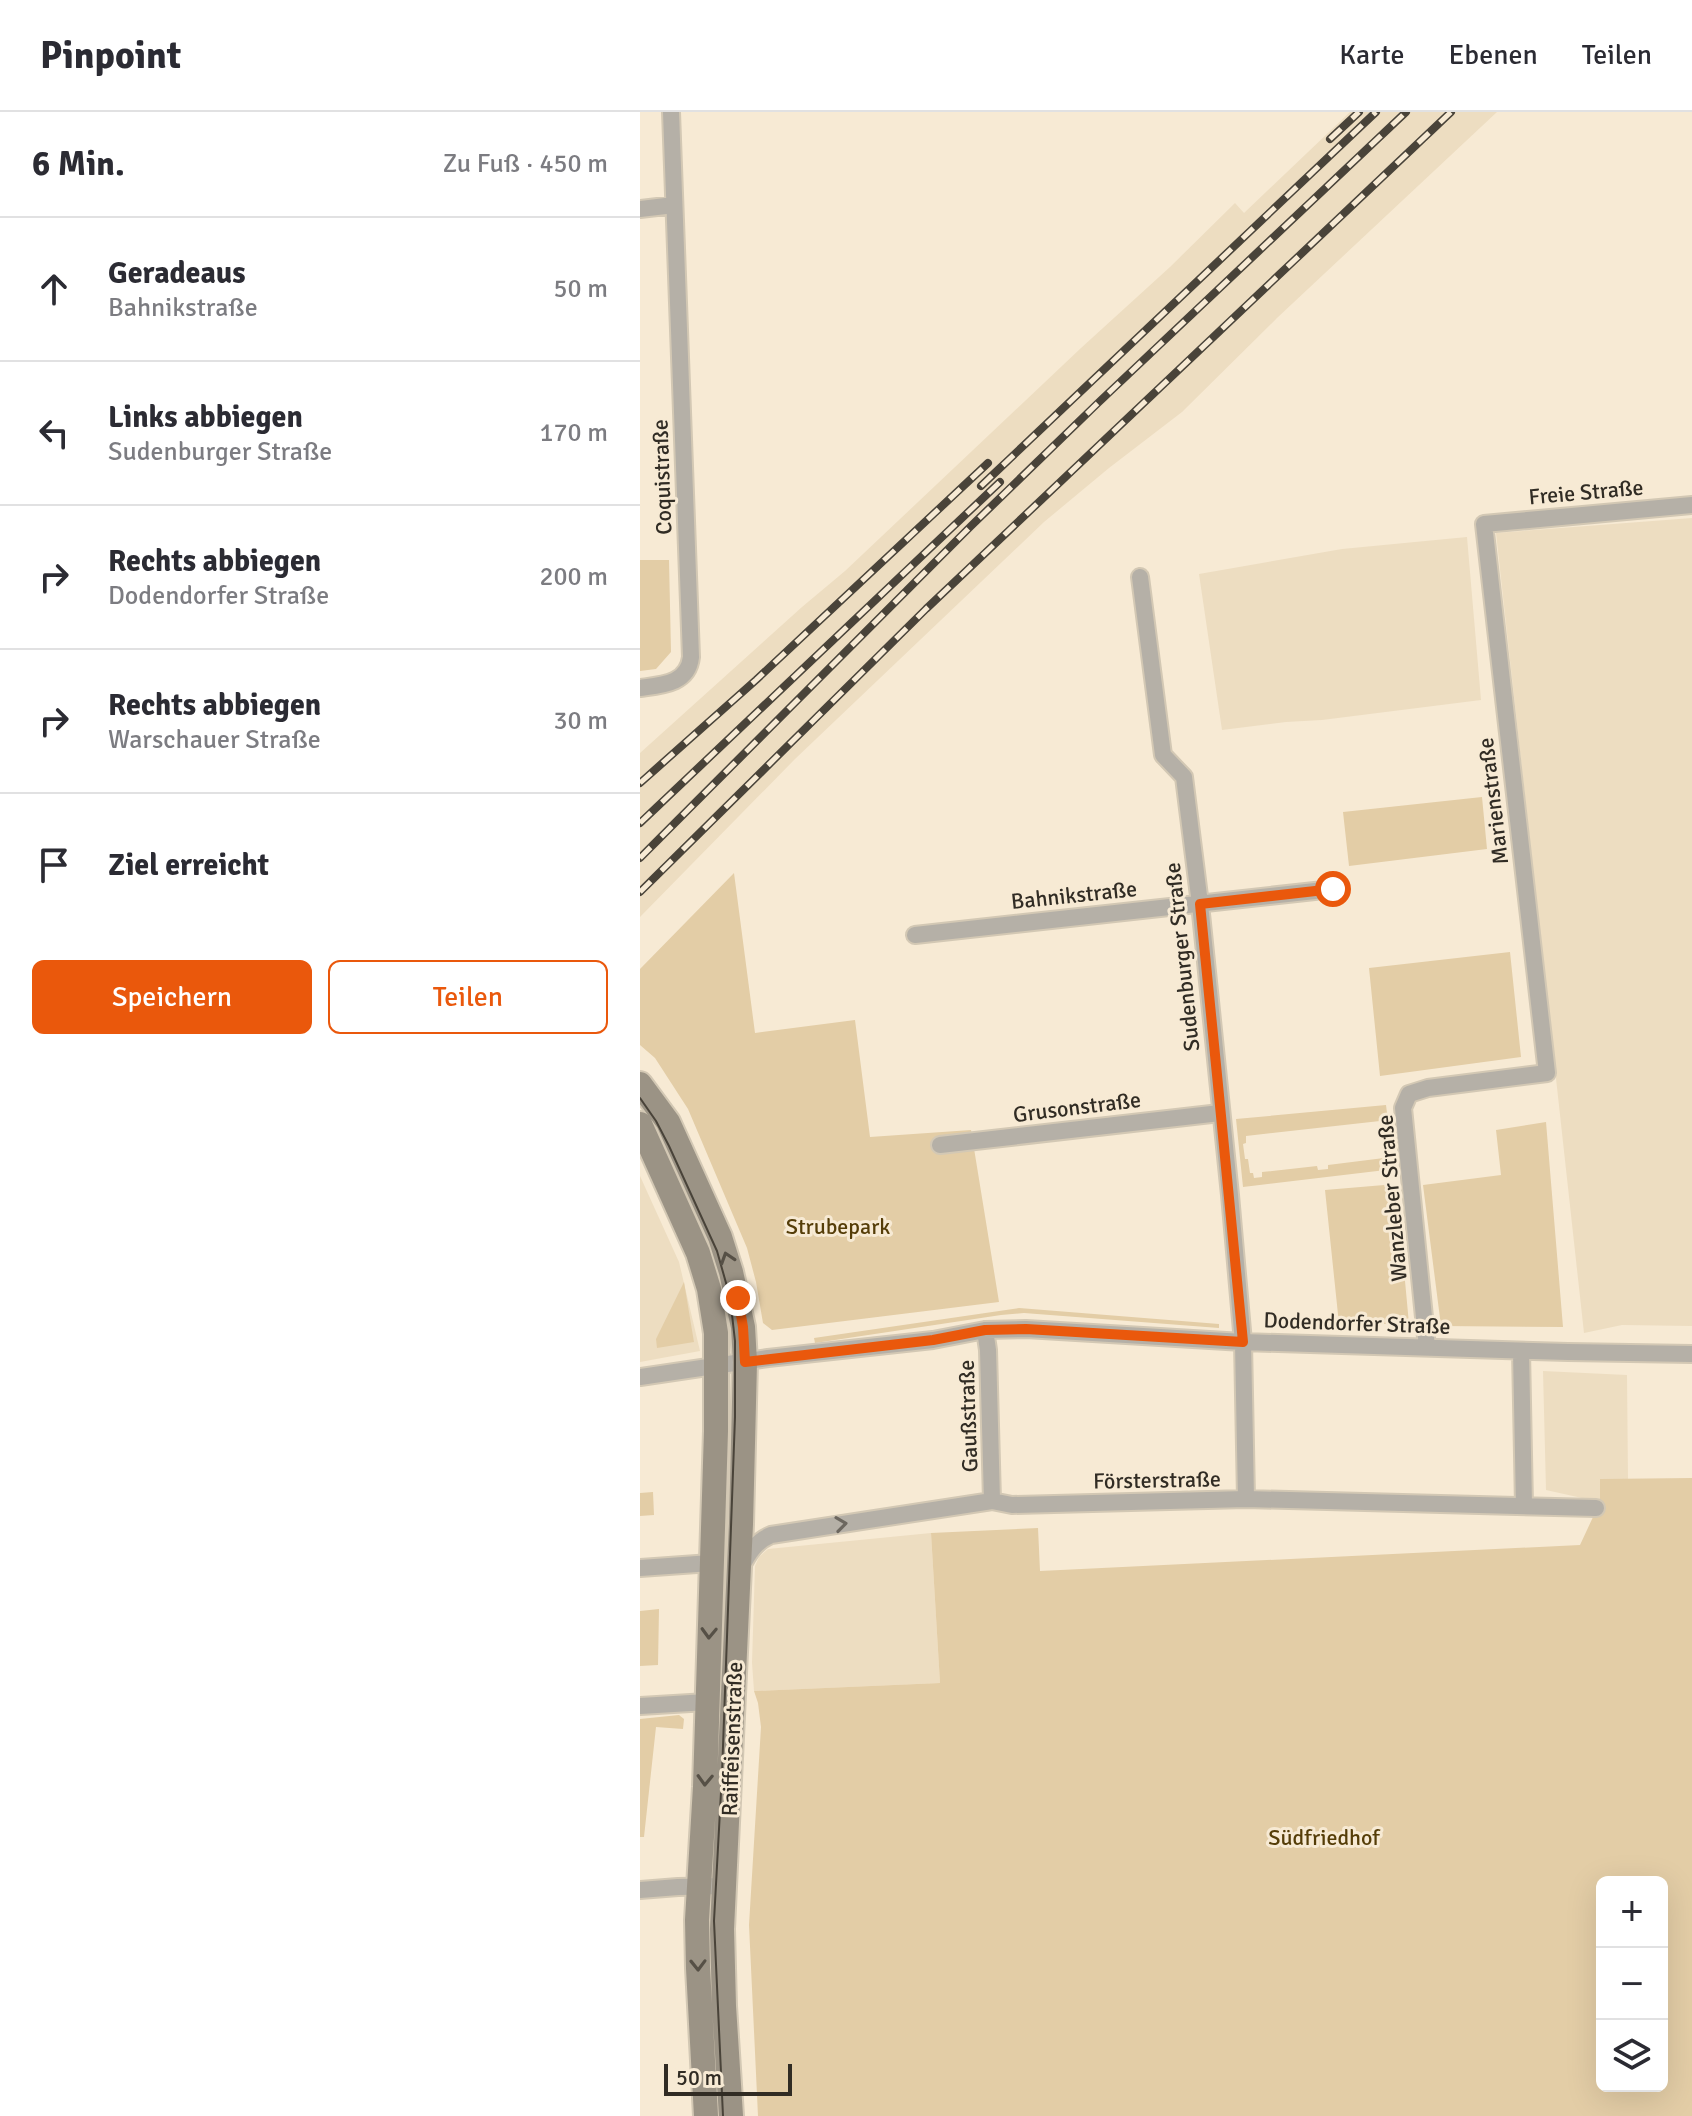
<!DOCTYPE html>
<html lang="de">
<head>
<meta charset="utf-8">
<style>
  :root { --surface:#fff; --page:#f2f2f3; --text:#2b2b33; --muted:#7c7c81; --line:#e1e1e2; --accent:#ea580c }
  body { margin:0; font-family:Signika,sans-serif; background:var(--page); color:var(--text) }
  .controls { position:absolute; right:24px; bottom:24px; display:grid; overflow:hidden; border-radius:12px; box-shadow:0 8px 32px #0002 }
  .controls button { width:72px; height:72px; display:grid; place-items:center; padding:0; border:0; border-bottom:2px solid var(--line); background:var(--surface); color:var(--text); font:40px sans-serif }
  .scale { position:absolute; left:24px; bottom:20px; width:128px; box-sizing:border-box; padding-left:8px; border:4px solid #312c24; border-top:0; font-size:22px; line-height:28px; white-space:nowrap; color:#312c24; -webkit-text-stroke:6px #f7ead4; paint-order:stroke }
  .stop { position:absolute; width:24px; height:24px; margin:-18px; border:6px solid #ea580c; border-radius:50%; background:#fff }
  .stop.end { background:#ea580c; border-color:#fff; box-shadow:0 2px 8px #0008 }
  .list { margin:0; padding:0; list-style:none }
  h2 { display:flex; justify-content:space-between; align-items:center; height:104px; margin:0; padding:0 32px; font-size:34px }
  h2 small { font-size:26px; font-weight:400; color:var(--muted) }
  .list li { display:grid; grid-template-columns:52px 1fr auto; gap:24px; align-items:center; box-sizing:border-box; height:144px; padding:0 32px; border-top:2px solid var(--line) }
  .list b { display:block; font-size:30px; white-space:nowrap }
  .list p { margin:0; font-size:26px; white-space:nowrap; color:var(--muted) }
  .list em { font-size:26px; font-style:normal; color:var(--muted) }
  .actions { display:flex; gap:16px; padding:24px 32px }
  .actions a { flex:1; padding:18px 0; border:2px solid var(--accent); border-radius:12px; text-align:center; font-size:28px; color:var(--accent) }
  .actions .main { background:var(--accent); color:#fff }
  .icon { flex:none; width:44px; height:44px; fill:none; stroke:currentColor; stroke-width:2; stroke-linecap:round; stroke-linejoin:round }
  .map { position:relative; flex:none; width:1052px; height:2004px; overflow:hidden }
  header { display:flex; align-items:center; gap:48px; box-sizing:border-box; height:112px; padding:0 40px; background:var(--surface); border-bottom:2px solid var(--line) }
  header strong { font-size:38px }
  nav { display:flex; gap:44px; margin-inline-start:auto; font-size:28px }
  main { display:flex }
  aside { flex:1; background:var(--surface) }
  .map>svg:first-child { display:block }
</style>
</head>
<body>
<header>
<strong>Pinpoint</strong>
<nav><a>Karte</a><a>Ebenen</a><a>Teilen</a></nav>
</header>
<main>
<aside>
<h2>6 Min.<small>Zu Fuß · 450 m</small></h2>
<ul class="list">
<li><svg class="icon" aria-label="ahead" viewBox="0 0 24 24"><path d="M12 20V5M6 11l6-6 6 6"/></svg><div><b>Geradeaus</b><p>Bahnikstraße</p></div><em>50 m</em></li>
<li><svg class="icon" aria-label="left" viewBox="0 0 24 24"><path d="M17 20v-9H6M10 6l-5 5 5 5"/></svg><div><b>Links abbiegen</b><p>Sudenburger Straße</p></div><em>170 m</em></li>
<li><svg class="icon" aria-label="right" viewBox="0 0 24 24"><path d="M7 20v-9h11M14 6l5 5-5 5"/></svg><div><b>Rechts abbiegen</b><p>Dodendorfer Straße</p></div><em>200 m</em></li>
<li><svg class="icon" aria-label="right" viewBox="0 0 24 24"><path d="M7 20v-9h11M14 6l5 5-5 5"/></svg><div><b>Rechts abbiegen</b><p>Warschauer Straße</p></div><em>30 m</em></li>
<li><svg class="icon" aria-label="arrive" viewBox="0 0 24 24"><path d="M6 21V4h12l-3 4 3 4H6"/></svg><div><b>Ziel erreicht</b></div></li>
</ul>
<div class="actions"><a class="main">Speichern</a><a>Teilen</a></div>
</aside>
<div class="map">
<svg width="1052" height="2004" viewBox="0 0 1052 2004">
  <rect width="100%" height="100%" fill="#f7ead4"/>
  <!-- built -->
  <path fill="#edddc1" d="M710 0H857L637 206 542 300 469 356 404 410 155 647 0 805V641L162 495 205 459 441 236 530 155 595 91 604 101Z
    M1052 406V1214L982 1213 944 1221 856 421Z
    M827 425 841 588 682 608 646 610 582 618 559 462 702 437Z
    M0 1064 39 1150 60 1239 0 1250Z
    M903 1259 987 1263 988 1368 960 1367V1390L906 1378Z
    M291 1421 300 1571 114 1579 112 1551 115 1454 119 1445 128 1437Z"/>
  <!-- green -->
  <path fill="#e3cda6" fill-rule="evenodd" d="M0 448H29L31 540 16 557 0 559Z
    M842 685 847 737 709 754 703 700Z
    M94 761 115 921 215 908 230 1025 331 1018 359 1190 132 1218 123 1211 116 1170 107 1136 48 997 15 946 0 933V857Z
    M870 840 881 945 740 964 729 856Z
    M746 993 754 1057 603 1075 596 1007ZM740 1009 741 1016H744L746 1037 743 1038 744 1046 688 1053V1057L678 1058 677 1054 622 1060V1065L614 1066 613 1061H610L608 1047H605L603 1032 606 1031V1024Z
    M906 1010 923 1215 801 1214 783 1073 861 1063 856 1018Z
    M756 1072 769 1212H699L685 1078Z
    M44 1170 54 1230 17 1236 16 1227Z
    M379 1196 579 1212V1216L384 1201 361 1203 175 1231 174 1226Z
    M1052 1366V2004H118L109 1813 121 1615 118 1591 114 1579 300 1571 291 1421 398 1416 400 1459 940 1433 960 1390V1367ZM962 1770H1022V1974H962Z
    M13 1380 14 1403 0 1404V1381Z
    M19 1497 18 1553 0 1554V1499Z
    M39 1603 44 1607 43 1617 16 1615 4 1725H0V1607Z"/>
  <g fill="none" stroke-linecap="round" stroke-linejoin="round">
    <defs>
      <path id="street" d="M0 97 34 93
        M500 465 523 643 544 665 560 792 590 1083 603 1230 606 1387
        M0 576C22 573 48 572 51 545L31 0
        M275 823 693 777
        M300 1033 580 1001
        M345 1218 348 1238 352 1389
        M787 1235 763 996 769 982 788 976 907 961 844 412 1052 393
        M881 1239 884 1394
        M0 1265 128 1246 293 1228 345 1218 386 1217 603 1230 928 1240 1052 1242
        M0 1456 71 1451
        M101 1456C108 1442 116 1429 131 1423L352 1389 372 1393 606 1387 956 1396
        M0 1594 67 1590
        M0 1778 38 1775 84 1774"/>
      <path id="secondary" d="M0 972 28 1010 80 1125 91 1160 103 1215 105 1250 101 1412 82 1817 84 1894 91 2004
        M0 1012 58 1141 69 1177 76 1221V1319L65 1675 57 1808 58 1856 66 2004"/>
    </defs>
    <!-- street casing -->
    <use href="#street" stroke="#d3c8b4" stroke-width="20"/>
    <!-- secondary casing -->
    <use href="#secondary" stroke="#d3c8b4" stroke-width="28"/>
    <!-- street -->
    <use href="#street" stroke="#b5b0a7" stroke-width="16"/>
    <!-- secondary -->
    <use href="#secondary" stroke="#9b9385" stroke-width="24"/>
    <!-- tram -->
    <path stroke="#494339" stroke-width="2" d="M0 986 16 1009 29 1034 77 1139 90 1185 95 1229V1305L82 1662 74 1809 83 2004"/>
    <defs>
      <path id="rail" d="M690 27 719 0
        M341 374 736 0
        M0 671 116 568 348 351
        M0 711 360 370
        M0 746 331 414 459 290 766 0
        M0 780 286 497 811 0"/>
    </defs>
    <!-- rail casing -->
    <use href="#rail" stroke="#494339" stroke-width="8"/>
    <!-- rail -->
    <use href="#rail" stroke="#f7ead4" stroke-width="5" stroke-dasharray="15" stroke-linecap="butt"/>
  </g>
  <!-- one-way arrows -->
  <defs><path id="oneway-chevron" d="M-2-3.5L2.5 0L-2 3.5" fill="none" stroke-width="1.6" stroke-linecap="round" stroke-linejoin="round" transform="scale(2)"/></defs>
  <g stroke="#565046">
    <use href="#oneway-chevron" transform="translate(87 1146) rotate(-108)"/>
    <use href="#oneway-chevron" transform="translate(69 1521) rotate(92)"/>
    <use href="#oneway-chevron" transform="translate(65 1668) rotate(92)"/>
    <use href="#oneway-chevron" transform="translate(58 1853) rotate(89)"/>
  </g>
  <use stroke="#6c675f" href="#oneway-chevron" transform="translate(201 1412) rotate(-8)"/>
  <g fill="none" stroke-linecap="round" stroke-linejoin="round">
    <!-- route -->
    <path stroke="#ea580c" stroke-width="10" d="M98 1186 103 1215 105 1250 293 1228 345 1218 386 1217 603 1230C590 1084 574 938 560 792L693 777"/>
  </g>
  <g text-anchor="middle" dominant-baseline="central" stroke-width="6" stroke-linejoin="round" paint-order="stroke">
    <!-- street labels -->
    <g font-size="22" fill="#312c24" stroke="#f7ead4">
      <text transform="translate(22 365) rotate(-92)">Coquistraße</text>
      <text transform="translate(946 380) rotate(-5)">Freie Straße</text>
      <text transform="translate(853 689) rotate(-97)">Marienstraße</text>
      <text transform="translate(434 783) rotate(-6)">Bahnikstraße</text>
      <text transform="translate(542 845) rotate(-96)">Sudenburger Straße</text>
      <text transform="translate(437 995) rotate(-7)">Grusonstraße</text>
      <text transform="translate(752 1086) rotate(-95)">Wanzleber Straße</text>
      <text transform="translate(717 1211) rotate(2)">Dodendorfer Straße</text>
      <text transform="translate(328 1304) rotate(-92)">Gaußstraße</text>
      <text transform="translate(517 1368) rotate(-1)">Försterstraße</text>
      <text transform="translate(92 1627) rotate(-88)">Raiffeisenstraße</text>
    </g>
    <!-- park labels -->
    <g font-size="22" fill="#553d08" stroke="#f7ead4">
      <text x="198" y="1114">Strubepark</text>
      <text x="684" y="1725">Südfriedhof</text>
    </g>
  </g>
</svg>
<div class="controls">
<button>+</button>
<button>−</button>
<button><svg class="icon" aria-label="layers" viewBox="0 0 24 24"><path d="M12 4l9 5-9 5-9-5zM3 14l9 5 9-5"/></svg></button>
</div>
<div class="scale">50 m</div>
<div class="stop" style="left:693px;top:777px"></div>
<div class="stop end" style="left:98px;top:1186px"></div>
</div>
</main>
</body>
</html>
